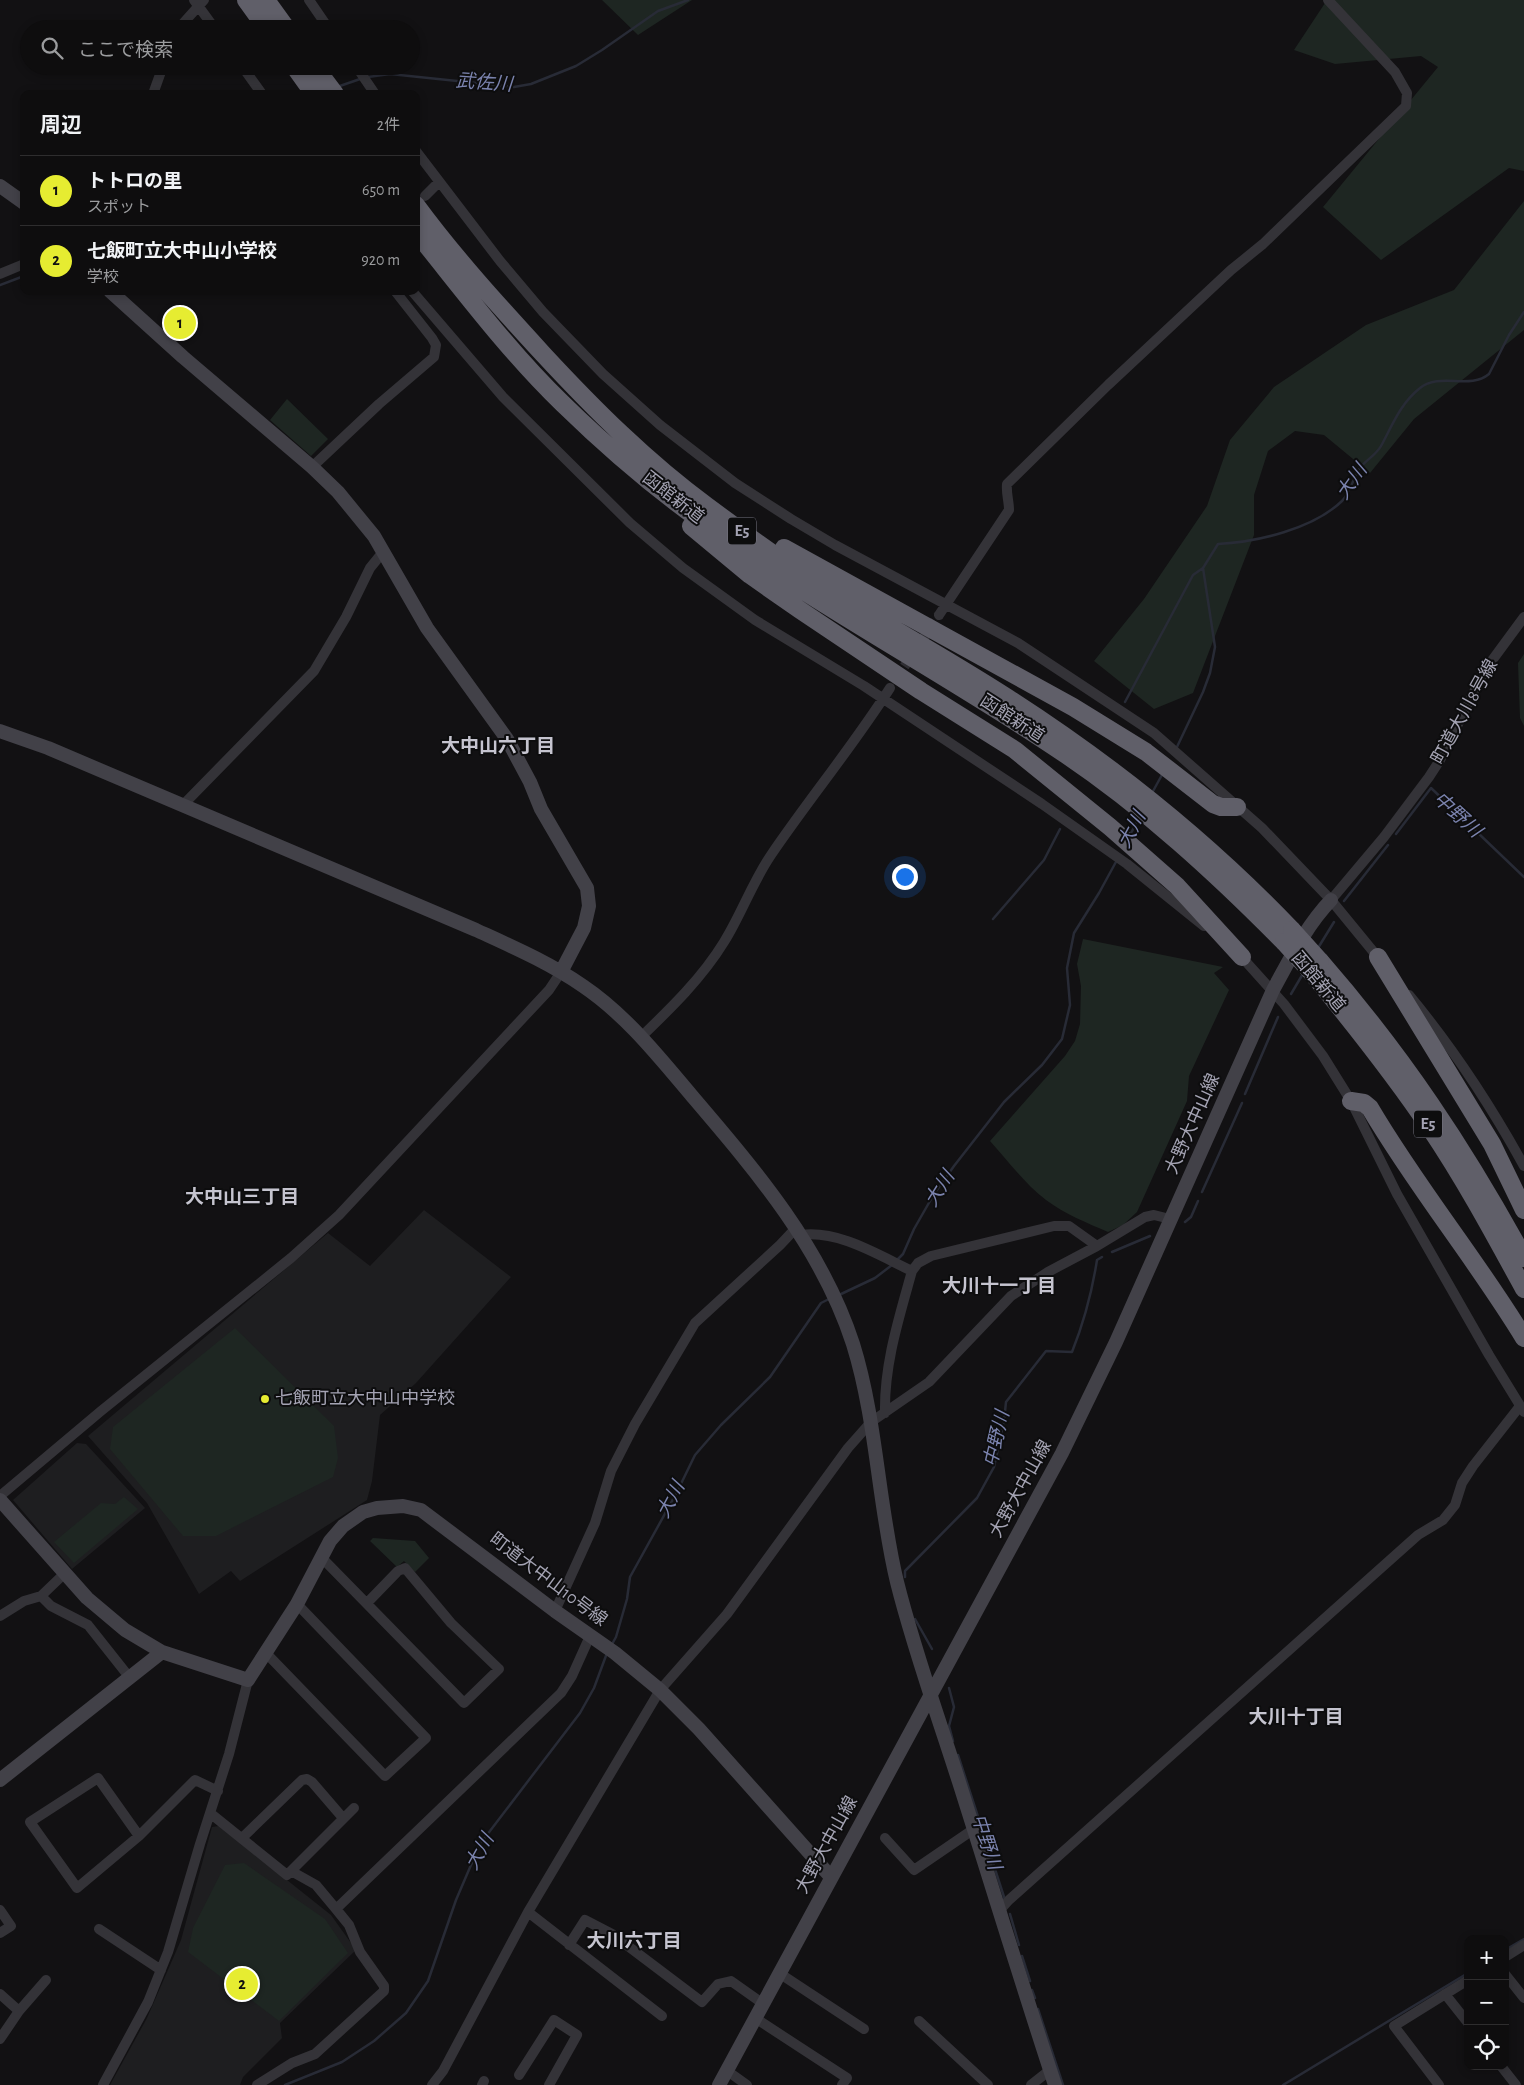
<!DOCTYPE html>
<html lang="ja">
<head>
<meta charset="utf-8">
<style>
  :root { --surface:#0e0d0e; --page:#1c1b1c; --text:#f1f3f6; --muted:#9b9c9e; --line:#2e2d2e; --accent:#e6ec31 }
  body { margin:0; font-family:"Alegreya Sans","Noto Sans JP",sans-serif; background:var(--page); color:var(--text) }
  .controls { position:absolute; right:15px; bottom:15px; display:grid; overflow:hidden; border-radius:10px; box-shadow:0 2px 8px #0003 }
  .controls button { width:45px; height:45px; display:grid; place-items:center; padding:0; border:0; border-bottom:1px solid var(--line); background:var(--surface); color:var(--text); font:25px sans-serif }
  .you { position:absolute; left:904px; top:876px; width:18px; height:18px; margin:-12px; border:4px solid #fff; border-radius:50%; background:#1a73e8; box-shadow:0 0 0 8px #1a73e833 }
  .badge { display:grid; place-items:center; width:32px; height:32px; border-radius:50%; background:var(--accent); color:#111; font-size:16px; font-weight:700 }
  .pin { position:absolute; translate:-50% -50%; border:2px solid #fff; box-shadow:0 1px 5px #0006 }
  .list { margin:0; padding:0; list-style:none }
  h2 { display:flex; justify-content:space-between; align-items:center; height:65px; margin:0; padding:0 20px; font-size:21px }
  h2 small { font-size:16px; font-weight:400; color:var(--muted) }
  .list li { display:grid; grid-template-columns:32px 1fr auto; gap:15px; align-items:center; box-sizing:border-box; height:70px; padding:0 20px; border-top:1px solid var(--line) }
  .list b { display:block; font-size:19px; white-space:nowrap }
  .list p { margin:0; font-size:16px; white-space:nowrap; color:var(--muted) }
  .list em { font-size:16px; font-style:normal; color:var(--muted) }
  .icon { flex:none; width:28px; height:28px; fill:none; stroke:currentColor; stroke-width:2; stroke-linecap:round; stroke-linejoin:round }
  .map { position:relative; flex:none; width:1524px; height:2085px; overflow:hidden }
  .search { position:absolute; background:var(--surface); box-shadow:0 2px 8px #0003; left:20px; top:20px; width:400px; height:55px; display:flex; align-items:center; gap:12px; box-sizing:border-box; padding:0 18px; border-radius:28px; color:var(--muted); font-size:19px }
  .panel { position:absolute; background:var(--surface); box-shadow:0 2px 8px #0003; left:20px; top:90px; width:400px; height:205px; border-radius:10px }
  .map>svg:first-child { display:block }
</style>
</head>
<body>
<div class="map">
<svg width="1524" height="2085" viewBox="0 0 1524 2085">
  <rect width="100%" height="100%" fill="#121113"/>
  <!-- built -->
  <path fill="#1e1e20" d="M424 1210 511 1277 416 1383 380 1415 372 1481 367 1500 240 1581 231 1571 199 1594 147 1503 88 1436 328 1233 370 1266Z
    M77 1443 86 1444 145 1508 72 1569 13 1500Z
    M219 1826 331 1915 356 1950 280 2023 282 2038 243 2077 240 2085H110L147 2018 181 1940 212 1827Z"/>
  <!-- green -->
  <path fill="#1e2622" d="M602 0H692L638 35Z
    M1327 0H1524V171L1509 168 1381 260 1323 207 1438 67 1421 56 1335 64 1294 50Z
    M1524 201V330L1414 419 1370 473 1324 435 1295 431 1268 451 1254 495V535L1193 693 1154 709 1094 661 1144 599 1207 506 1230 440 1274 387 1366 325 1454 290Z
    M287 399 328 439 311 456 270 420Z
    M1524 654V726L1520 718 1518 663Z
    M1083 939 1223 967 1214 973 1229 990 1189 1076 1187 1101 1137 1212 1123 1225 1108 1232C1087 1223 1065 1214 1046 1200 1025 1184 1008 1161 990 1141L1065 1056 1075 1041 1080 1024 1081 986 1077 964Z
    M235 1328 334 1426 338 1458 333 1477 216 1536H183L110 1449 113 1427Z
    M124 1497 138 1509 74 1563 54 1542 101 1503 115 1504Z
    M373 1538 415 1541 429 1558 415 1572 404 1561 397 1567 370 1541Z
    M244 1863 325 1919 348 1953 279 2021 188 1952 193 1928 225 1865Z"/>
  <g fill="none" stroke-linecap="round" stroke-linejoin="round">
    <!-- stream -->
    <path stroke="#282b36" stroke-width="2.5" d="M368 77 390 74 514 87 531 84 576 66 602 50 658 11 688 0
      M337 87 360 79
      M0 285 24 276
      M1125 702 1193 575 1203 568
      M1176 749 1203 692 1210 673 1215 647 1203 568 1218 544C1257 542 1313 529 1342 501 1350 493 1353 478 1360 468 1366 460 1376 455 1381 446 1393 424 1400 404 1420 388 1440 372 1470 390 1489 374L1509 335 1524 312
      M1152 793 1163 773
      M1396 834 1431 788 1524 877
      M1130 835 1139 818
      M1344 901 1388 845
      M993 919 1044 860 1060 829
      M1318 948 1334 922
      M1291 994 1304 972
      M1245 1094 1278 1017
      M1202 1192 1242 1103
      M1185 1222 1191 1217 1198 1201
      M1112 1252 1150 1236
      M896 1261 903 1254 914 1229 934 1194 954 1166 1004 1102 1042 1065 1062 1039 1070 1005 1067 968 1074 933 1099 893 1117 860
      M839 1295 875 1278 892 1265
      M905 1577V1571L977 1498 994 1467 1004 1421 1006 1402 1046 1351 1072 1352C1084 1322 1092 1292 1097 1260L1102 1257
      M915 1619 932 1649
      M611 1646 616 1637 627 1599 630 1577 677 1492 695 1455 721 1425 770 1377 821 1303 829 1299
      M949 1688 954 1707 949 1726 953 1741
      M958 1755 1005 1900
      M1010 1914 1019 1945
      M1505 1950 1524 1939
      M1022 1956 1030 1981
      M1032 1990 1035 1998
      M1038 2009 1063 2085
      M285 2085 342 2062 374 2041 406 2013 428 1981 456 1900 480 1844 580 1713 594 1688 607 1653
      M1283 2085 1468 1973"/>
    <!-- street-tunnel -->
    <path stroke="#2f2e33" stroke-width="10" stroke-dasharray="10 5" stroke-linecap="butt" d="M896 679 939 615"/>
    <!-- street -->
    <path stroke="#343338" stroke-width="10" d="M194 0 215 29
      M309 0 329 29
      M178 29 204 0
      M242 66 262 94
      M356 66 375 94
      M153 94 163 66
      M416 151 500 261 543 312 603 374 660 425 735 483 791 519 835 545 1018 643 1154 733 1262 828 1331 900 1381 961
      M425 196 439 182
      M0 274 24 264
      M412 291 503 397 630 523 683 568 755 620 864 686 1042 804 1127 864 1204 926
      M312 467 379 404 434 357 436 345 432 338 395 291
      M939 615 1009 510C1009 501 1006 493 1007 484L1108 385 1231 270 1263 244 1406 106 1407 93 1395 72 1328 0
      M182 806 314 671 346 617 370 568 383 552
      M1331 900 1384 837 1429 777 1440 760 1485 670 1524 617
      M1239 954 1284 1004 1323 1056 1351 1101 1397 1194 1489 1355 1524 1412
      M1409 995C1453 1048 1491 1106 1524 1166
      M641 1037C671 1008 702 978 724 942 741 915 752 883 771 855 809 799 853 746 890 688
      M801 1235C839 1230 878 1255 912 1271
      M885 1413C884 1364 899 1318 912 1271L918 1263 931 1256 1054 1226H1069L1097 1246
      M0 1496 101 1411 291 1258 339 1215 549 990 561 972
      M322 1558 464 1703 499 1669 451 1623 405 1568 398 1571 367 1603
      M41 1596 65 1573
      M555 1611 595 1523 611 1471 635 1424 695 1323 780 1245 796 1228
      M0 1616 24 1601 41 1596 51 1606 88 1625 130 1678
      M265 1652 385 1776 426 1738 297 1604
      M210 1813 287 1875 291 1871 316 1885 336 1909 561 1693 572 1676 590 1636
      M139 1836 98 1778 30 1822 77 1888 139 1836 195 1780 218 1791
      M242 1838 302 1780 307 1779 312 1782 343 1818
      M885 1838 914 1870 974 1829
      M291 1871 354 1808
      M0 1910 11 1926 0 1933
      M1000 1910 1009 1900 1418 1535 1443 1520 1455 1505 1462 1483 1473 1466 1520 1406
      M528 1912 662 2016
      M99 1929 161 1970
      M569 1945 585 1920 612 1934 702 2002 718 1984 731 1981 762 2003
      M1505 1957 1524 1945
      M779 1973 864 2029
      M1505 1974 1524 1998
      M0 1994 19 2011
      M1445 1994 1468 2023
      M755 2018 847 2078 842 2085
      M919 2021 988 2085
      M0 2039 19 2011 46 1980
      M1501 2066 1516 2085
      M726 2070 747 2085
      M519 2075 554 2020 577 2035 549 2085
      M103 2085 148 2002 168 1952 200 1844 229 1754 248 1680
      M257 2085 292 2063 315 2054 384 1991V1986L360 1952 349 1925 336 1909
      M432 2085 443 2071 528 1912 660 1690 727 1614 848 1448 871 1422 929 1382 1011 1296 1048 1272 1097 1246 1145 1217 1154 1215 1170 1219
      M482 2085 484 2081
      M1031 2085 1050 2070
      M1439 2085 1394 2026 1468 1980"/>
    <!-- secondary -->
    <path stroke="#424148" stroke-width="14" d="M0 186 24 203
      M110 291 183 357 312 467 338 492 374 536 427 628 507 739 530 782 541 809 587 888 589 906 584 928 561 972
      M0 731 48 748 476 930C513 947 550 963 583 986 626 1015 659 1057 692 1096 756 1171 822 1248 853 1344 877 1421 878 1504 897 1582 914 1650 938 1716 959 1782 991 1883 1022 1985 1055 2085
      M0 1500 87 1598 125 1630 162 1652 248 1680 297 1604 330 1541 343 1526 363 1512 377 1508 403 1506 421 1510 555 1611 615 1653 660 1690 699 1729 831 1877
      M0 1780 162 1652
      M719 2085 1062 1453 1116 1342 1273 990C1290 959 1306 926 1331 900"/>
    <!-- highway -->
    <path stroke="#605f69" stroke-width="18" d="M246 0 267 29
      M266 0 287 29
      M294 66 314 94
      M314 66 335 94
      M416 205C455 258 499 306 543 354 594 409 647 462 707 506 738 529 769 552 801 573 869 616 940 654 1008 698 1112 765 1207 841 1292 930
      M416 232C463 290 509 352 563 404 605 445 650 484 697 518 814 605 944 672 1065 754 1145 808 1216 873 1284 942
      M691 526 750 575 800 610 921 691 1015 750 1110 827 1177 886 1242 957
      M784 548 1073 707 1146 752 1213 804 1221 807H1237
      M1378 957 1492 1144 1524 1210
      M1320 961C1402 1055 1464 1148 1524 1258
      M1312 973C1353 1023 1393 1073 1430 1128 1465 1180 1494 1234 1524 1289
      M1351 1101 1364 1103 1370 1108C1417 1188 1476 1259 1524 1338"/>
    <!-- highway-bridge -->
    <path stroke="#605f69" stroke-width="18" d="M1292 930 1320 961
      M1284 942 1312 973"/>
  </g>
  <!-- markers -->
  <circle fill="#e6ec31" stroke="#0d0d0e" stroke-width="2" cx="265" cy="1399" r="5"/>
  <g text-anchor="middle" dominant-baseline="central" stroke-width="4" stroke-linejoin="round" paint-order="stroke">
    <!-- shield labels -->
    <g fill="#0d0d0e" stroke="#777682" stroke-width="1">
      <rect x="728" y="517.5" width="28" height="27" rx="4"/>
      <rect x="1414" y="1110.5" width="28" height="27" rx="4"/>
    </g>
    <g font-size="16" font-weight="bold" fill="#a4a3b3">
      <text x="742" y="531">E5</text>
      <text x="1428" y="1124">E5</text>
    </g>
    <!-- street labels -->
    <g font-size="18" fill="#a4a3b3" stroke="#0d0d0e">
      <text transform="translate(673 498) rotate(38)">函館新道</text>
      <text transform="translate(1465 712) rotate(-61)">町道大川8号線</text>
      <text transform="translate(1012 719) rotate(33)">函館新道</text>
      <text transform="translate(1318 982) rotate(50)">函館新道</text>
      <text transform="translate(1193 1124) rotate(-66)">大野大中山線</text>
      <text transform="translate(1021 1489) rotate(-61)">大野大中山線</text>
      <text transform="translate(548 1580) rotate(37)">町道大中山10号線</text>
      <text transform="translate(827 1845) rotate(-61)">大野大中山線</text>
    </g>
    <!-- poi labels -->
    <g font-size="18" fill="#a4a3b3" stroke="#0d0d0e" text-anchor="start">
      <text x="275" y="1399">七飯町立大中山中学校</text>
    </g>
    <!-- water labels -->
    <g font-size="19" font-style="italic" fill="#7b83ae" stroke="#0d0d0e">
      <text transform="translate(484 83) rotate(4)">武佐川</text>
      <text transform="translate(1352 482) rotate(-55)">大川</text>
      <text transform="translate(1457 815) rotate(42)">中野川</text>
      <text transform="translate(1132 830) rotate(-62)">大川</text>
      <text transform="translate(940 1189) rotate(-58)">大川</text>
      <text transform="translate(997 1439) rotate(-77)">中野川</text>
      <text transform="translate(671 1500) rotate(-62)">大川</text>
      <text transform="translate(986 1842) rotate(72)">中野川</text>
      <text transform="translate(480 1852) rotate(-61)">大川</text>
    </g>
    <!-- neighbourhood labels -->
    <g font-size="19" font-weight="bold" fill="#c5c4cf" stroke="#0d0d0e">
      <text x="498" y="746">大中山六丁目</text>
      <text x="242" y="1197">大中山三丁目</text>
      <text x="999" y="1286">大川十一丁目</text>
      <text x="1296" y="1717">大川十丁目</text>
      <text x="634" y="1941">大川六丁目</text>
    </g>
  </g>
</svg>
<div class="controls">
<button>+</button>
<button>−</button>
<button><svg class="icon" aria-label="locate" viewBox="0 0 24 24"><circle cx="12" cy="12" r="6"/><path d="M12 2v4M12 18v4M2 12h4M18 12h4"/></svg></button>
</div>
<div class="you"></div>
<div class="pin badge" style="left:180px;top:323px">1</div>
<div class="pin badge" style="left:242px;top:1984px">2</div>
<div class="search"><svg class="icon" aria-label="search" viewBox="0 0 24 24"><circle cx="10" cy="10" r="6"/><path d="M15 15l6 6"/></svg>ここで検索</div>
<section class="panel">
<h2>周辺<small>2件</small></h2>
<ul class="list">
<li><span class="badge">1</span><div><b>トトロの里</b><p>スポット</p></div><em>650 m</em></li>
<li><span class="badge">2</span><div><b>七飯町立大中山小学校</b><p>学校</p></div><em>920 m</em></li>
</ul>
</section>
</div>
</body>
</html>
